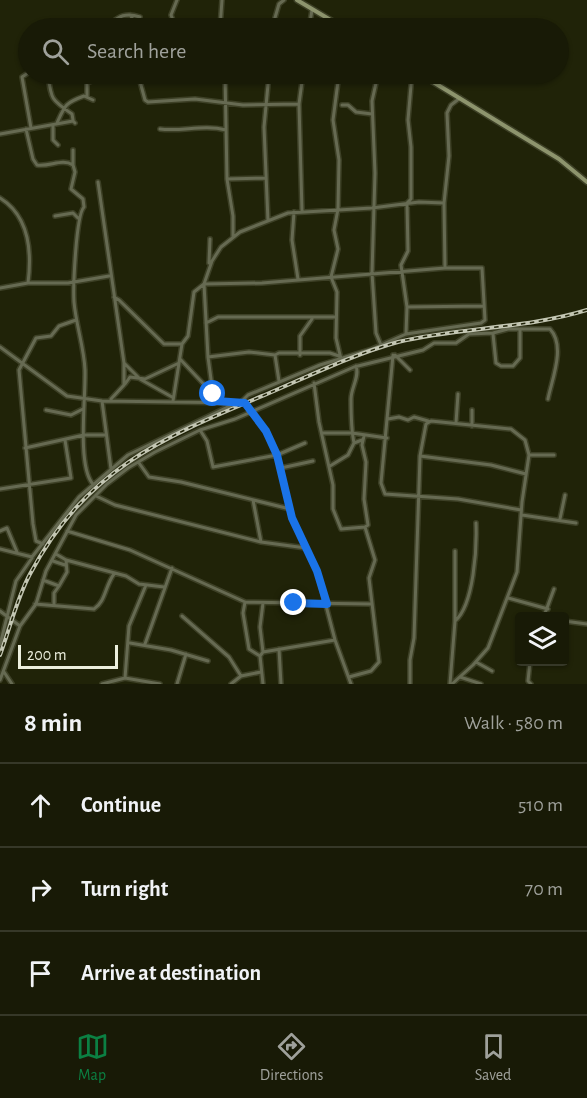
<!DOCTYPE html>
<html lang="en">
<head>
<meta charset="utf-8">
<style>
  :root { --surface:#181a06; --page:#212310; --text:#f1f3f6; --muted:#9fa19b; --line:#363828; --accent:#0b8043 }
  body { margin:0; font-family:"Alegreya Sans",sans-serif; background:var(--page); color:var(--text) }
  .controls { position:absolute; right:18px; bottom:18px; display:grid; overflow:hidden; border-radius:6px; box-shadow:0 2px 4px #0004 }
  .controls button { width:54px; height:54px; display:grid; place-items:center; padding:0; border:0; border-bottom:2px solid var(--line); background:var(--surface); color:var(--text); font:30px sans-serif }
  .scale { position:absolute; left:18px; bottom:15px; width:100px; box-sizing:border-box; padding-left:6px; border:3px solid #ecefde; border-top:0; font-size:16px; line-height:21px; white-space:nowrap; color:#ecefde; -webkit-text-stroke:4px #202308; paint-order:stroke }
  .stop { position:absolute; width:18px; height:18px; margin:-14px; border:4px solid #1a73e8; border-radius:50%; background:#fff }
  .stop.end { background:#1a73e8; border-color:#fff; box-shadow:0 2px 6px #0008 }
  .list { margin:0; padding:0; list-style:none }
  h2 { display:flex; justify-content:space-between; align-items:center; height:78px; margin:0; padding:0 24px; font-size:26px }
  h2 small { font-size:20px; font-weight:400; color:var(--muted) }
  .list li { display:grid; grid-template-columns:39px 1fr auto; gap:18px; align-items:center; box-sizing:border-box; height:84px; padding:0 24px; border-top:2px solid var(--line) }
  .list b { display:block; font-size:22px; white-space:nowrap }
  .list em { font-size:20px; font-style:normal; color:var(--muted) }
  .icon { flex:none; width:33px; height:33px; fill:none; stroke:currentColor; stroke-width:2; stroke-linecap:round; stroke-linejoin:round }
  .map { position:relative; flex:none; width:587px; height:684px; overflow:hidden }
  .search { position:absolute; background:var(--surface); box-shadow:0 2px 4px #0004; left:18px; right:18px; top:18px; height:66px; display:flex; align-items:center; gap:15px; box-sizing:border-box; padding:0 21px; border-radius:33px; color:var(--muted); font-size:22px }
  .sheet { height:330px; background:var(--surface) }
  nav { display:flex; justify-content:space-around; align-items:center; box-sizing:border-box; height:84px; border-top:2px solid var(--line); background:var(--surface); font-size:16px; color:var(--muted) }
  nav a { display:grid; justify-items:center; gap:3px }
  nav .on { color:var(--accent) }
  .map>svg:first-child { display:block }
</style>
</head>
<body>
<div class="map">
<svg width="587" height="684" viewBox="0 0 587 684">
  <rect width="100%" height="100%" fill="#202308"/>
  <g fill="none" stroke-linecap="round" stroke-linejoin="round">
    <defs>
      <path id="street" d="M130 15 139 28
        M79 24 81 28
        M89 25 97 28
        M104 28C117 19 122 11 140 17
        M176 28 171 15 177 0
        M220 28 222 0
        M272 28 279 4 284 0
        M309 28 312 10
        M28 73 22 77 31 128
        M48 74C51 98 50 99 72 114L73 120
        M138 74 145 100 148 102 195 99 243 105 299 104 302 211
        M225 74 227 179 233 216V237
        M339 74 333 120 339 160 338 209 334 230 338 249 331 277 337 292 336 338 341 359
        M378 74 372 101 375 173 372 273 376 333 381 345
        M87 96V83L110 74
        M299 104 303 74
        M342 105H348L356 112 372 114
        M57 123C65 105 65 103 84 96L93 100
        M53 125V140L58 145
        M26 129 33 159 37 165C50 167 62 158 73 165L75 172 71 189 83 199 84 207C76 215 73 287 74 302 76 325 84 347 85 370 86 396 77 463 92 483
        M160 129C182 132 203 124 226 130
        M0 134 73 121 75 123
        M73 150V165
        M227 179 266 178
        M98 182 124 363V385L111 399
        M0 198C29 216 32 252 28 283
        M294 212 292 240 298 279
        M55 216 73 213 78 218
        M268 221 264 127 269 74
        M209 263 210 239
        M445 268 444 203 449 156 447 113 451 105 460 98
        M0 288 28 283H68L109 276
        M114 297 119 300 164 344H182
        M407 307 483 306
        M206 323 218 317H335
        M406 334 407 307 401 265 408 251 407 203 411 199V147L408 120 412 74
        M493 334 496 363 501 366H513L520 358V329
        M0 347 67 396 102 401 245 403 266 431 277 455 292 518 317 571 335 640 351 684
        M300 355V336L312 319
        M393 355 381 483 385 494 458 499 521 510
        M395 355 410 370
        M208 357 249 352 275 355
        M180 359 213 394
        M124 363 140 379 172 397
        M279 381 275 355 279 353H330L339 356
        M314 383 319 422 333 485V509L341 529 365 527
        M125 384 130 377 145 379 179 363
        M102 401 111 469
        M173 401 182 344 188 336 194 292 204 284 262 283 445 268H482L485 320 481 323 406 334 372 349 320 365 248 395 241 402
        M216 401 213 394 208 357 204 284 212 261 221 247 240 232 288 213 372 208 419 202 444 203
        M46 410 71 415 83 409
        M388 419 399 417 408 420 414 417 428 421
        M456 423 458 394
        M472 426V410
        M200 430 207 441 213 467 277 455 305 443
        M322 433H352L387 438
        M354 443C351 429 351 413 351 399 351 388 360 376 356 366
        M25 448 84 435H105
        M529 455H554
        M420 456 426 424 431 421 511 429 525 440 529 455 522 502 517 572 488 648 473 665 452 684
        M139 463 149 477 181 482 290 509
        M330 466 348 455 354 443 362 440
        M281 468 313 461
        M0 489 71 478 65 440
        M96 496 115 505 261 542 306 548
        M253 500 261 542
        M522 515 576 523
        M560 519 565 495
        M0 531 7 528 17 552
        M67 531 130 550 245 602 371 604
        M43 544 36 541 33 524 19 370 36 338 51 336 59 326 76 320
        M0 549 32 557 79 497 128 455 236 403
        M56 554 66 560 126 576 139 584 164 587
        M53 561 65 565
        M43 580 59 586 54 593V605
        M59 586 67 572 66 560
        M508 598 548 609
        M245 602 243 613 249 649 260 656
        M263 603 260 627 263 652
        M35 604 94 609C106 601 105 586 114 574
        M0 611 20 626
        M182 616 229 657 241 676 261 672
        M544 616 554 589
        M455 621C474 605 477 547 476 523
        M564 621 587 624
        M130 643 171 650 208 661
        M145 644 172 568
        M0 645 16 581 32 558
        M279 649 281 684
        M260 656 263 652 335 640
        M260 656 263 684
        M476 662 492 671
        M530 662 528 681 531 684
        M4 672 12 684
        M349 677 371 671 379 662 369 578 375 560 365 527 368 525 364 499 366 462 362 445 364 436
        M460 677 481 684
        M125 678 129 626 146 585
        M0 680 20 626 36 604 46 571 76 515 107 484 128 468 155 452 200 430 235 419 354 367 423 350 434 343H456L469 334 493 333 508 329H550C566 346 552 379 548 399
        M102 684 125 678 160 684
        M177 684 186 654
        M231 684 241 676
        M410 684V660L414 638 420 456 491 465 526 474
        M450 684 455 621V551"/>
      <path id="secondary" d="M297 0 344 28
        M420 74 559 159 587 182"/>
    </defs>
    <!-- street casing -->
    <use href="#street" stroke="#3d4026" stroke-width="6"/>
    <!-- secondary casing -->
    <use href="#secondary" stroke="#3d4026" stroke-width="7"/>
    <!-- street -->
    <use href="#street" stroke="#666a52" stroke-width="3"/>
    <!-- secondary -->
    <use href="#secondary" stroke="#8d946d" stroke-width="4"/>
    <defs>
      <path id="rail" d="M0 655C10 628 17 598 30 574 87 468 162 438 267 394 309 376 354 354 398 342 460 327 526 329 587 310"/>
    </defs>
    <!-- rail casing -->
    <use href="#rail" stroke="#c3c6b3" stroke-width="4"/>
    <!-- rail -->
    <use href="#rail" stroke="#202308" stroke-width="1.5" stroke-dasharray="4.5" stroke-linecap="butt"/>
  </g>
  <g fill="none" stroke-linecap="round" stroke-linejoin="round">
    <!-- route -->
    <path stroke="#1a73e8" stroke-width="8" d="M213 394 216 401 245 403 266 431 277 455 292 518 317 571 327 604 294 603"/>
  </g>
</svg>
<div class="controls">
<button><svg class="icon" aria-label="layers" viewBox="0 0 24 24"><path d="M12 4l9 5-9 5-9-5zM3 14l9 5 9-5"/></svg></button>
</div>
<div class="scale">200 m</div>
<div class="stop" style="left:213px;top:394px"></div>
<div class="stop end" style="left:294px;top:603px"></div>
<div class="search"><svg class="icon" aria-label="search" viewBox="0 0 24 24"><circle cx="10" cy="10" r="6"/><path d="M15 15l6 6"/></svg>Search here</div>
</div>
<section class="sheet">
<h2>8 min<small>Walk · 580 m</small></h2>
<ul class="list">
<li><svg class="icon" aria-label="ahead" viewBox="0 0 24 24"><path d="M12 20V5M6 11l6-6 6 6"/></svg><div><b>Continue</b></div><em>510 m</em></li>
<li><svg class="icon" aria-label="right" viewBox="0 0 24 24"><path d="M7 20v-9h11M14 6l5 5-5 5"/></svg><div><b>Turn right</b></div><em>70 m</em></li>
<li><svg class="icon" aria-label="arrive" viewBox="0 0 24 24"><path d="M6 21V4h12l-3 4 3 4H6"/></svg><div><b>Arrive at destination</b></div></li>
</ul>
</section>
<nav>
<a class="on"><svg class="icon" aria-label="map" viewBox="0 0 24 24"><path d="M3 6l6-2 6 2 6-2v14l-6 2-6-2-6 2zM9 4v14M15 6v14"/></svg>Map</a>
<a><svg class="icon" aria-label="directions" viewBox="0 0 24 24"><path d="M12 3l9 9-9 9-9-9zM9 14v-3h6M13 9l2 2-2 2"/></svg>Directions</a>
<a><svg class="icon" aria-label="saved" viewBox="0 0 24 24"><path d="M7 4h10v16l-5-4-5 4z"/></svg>Saved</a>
</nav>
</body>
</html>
